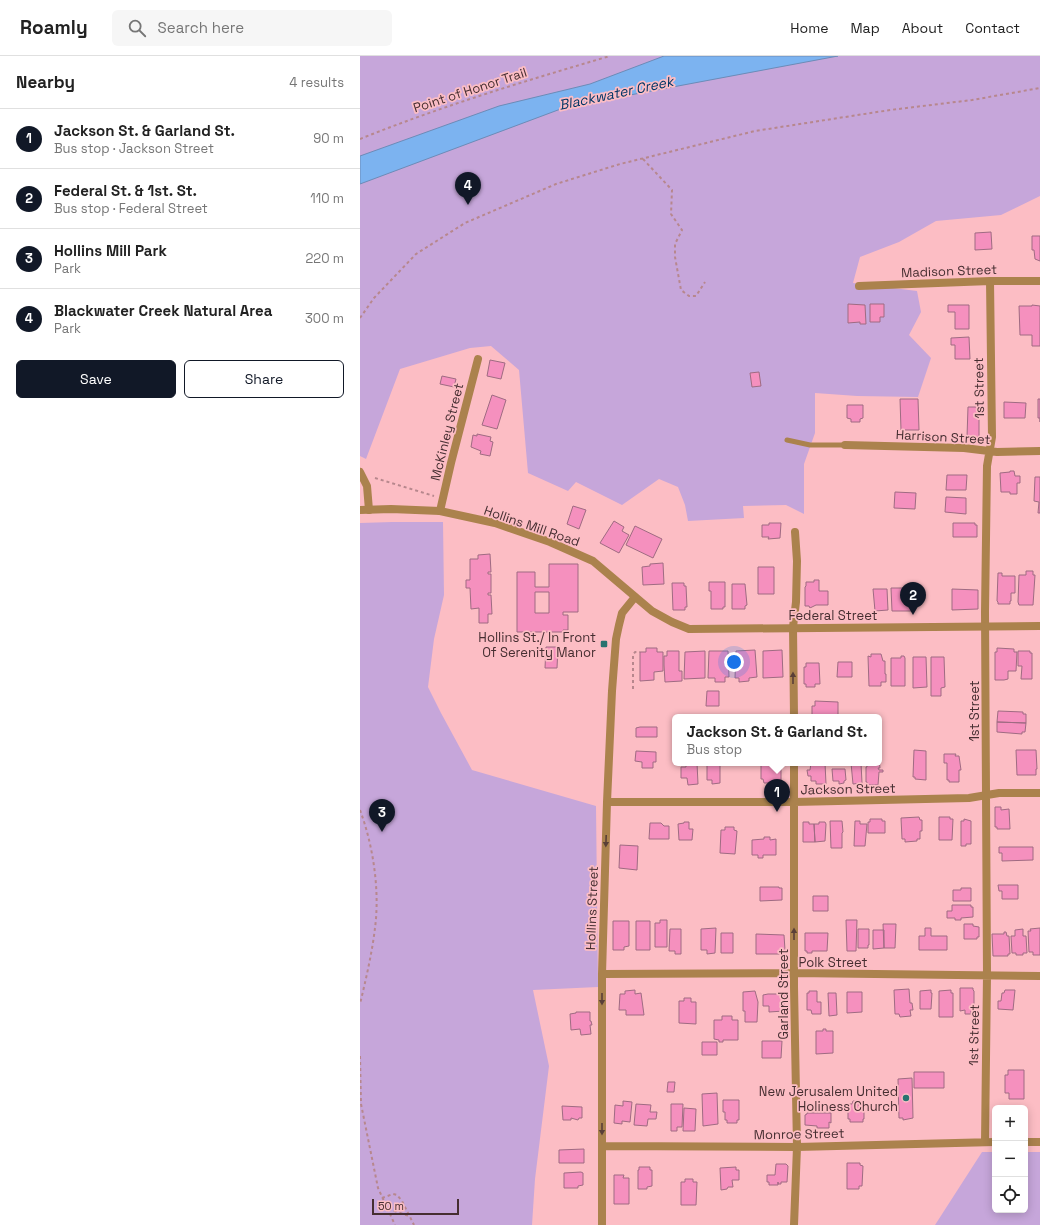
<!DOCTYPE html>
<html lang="en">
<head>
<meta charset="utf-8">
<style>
  :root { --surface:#fff; --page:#f6f6f6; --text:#222; --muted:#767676; --line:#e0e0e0; --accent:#111827 }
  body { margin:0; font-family:"Space Grotesk",sans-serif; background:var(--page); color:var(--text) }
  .controls { position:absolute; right:12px; bottom:12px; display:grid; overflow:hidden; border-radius:6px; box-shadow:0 2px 10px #0003 }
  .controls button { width:36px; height:36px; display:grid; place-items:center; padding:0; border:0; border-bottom:1px solid var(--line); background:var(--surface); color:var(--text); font:20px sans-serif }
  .scale { position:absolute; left:12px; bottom:10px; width:87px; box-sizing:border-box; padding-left:4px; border:2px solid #462e31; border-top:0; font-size:11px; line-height:14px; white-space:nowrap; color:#462e31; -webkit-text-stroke:3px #fcbdc4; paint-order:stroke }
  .you { position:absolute; left:374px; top:606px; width:14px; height:14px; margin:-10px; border:3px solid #fff; border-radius:50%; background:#1a73e8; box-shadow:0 0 0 6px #1a73e833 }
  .badge { display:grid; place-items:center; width:26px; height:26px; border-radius:50%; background:var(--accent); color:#fff; font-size:13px; font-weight:700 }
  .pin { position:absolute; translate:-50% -33px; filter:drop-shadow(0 1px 2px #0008) }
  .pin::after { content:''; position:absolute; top:21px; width:14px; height:12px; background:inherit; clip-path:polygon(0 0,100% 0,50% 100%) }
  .popup { position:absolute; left:312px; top:658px; width:210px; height:52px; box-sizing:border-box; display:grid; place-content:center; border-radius:6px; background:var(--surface); filter:drop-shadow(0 1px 3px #0005); font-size:13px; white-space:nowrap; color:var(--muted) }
  .popup b { font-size:15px; color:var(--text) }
  .popup::after { content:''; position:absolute; left:50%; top:100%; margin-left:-8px; border:8px solid transparent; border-top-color:var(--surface) }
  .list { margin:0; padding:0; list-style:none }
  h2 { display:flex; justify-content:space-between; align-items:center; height:52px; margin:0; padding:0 16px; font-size:17px }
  h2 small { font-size:13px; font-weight:400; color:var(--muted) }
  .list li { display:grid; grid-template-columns:26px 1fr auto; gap:12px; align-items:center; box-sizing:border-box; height:60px; padding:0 16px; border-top:1px solid var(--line) }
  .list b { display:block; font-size:15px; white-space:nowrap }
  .list p { margin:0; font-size:13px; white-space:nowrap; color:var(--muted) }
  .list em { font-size:13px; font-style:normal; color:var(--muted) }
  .actions { display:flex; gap:8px; padding:12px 16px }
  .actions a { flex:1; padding:9px 0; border:1px solid var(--accent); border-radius:6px; text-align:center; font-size:14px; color:var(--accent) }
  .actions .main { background:var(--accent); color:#fff }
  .icon { flex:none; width:22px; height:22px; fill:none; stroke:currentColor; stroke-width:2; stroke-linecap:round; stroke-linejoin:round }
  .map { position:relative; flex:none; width:680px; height:1169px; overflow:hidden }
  header { display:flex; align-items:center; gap:24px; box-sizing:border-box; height:56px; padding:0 20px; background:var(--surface); border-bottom:1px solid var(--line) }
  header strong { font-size:19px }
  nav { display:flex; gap:22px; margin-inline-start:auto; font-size:14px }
  .search { width:280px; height:36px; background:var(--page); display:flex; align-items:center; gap:10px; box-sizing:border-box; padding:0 14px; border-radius:6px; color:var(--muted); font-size:15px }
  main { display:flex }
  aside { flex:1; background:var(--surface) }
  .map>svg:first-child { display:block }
</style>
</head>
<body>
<header>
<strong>Roamly</strong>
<div class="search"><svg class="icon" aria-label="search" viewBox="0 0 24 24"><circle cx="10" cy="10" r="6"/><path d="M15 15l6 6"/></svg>Search here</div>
<nav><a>Home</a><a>Map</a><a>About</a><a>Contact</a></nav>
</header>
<main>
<aside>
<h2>Nearby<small>4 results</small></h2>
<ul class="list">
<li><span class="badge">1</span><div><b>Jackson St. &amp; Garland St.</b><p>Bus stop · Jackson Street</p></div><em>90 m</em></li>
<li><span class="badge">2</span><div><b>Federal St. &amp; 1st. St.</b><p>Bus stop · Federal Street</p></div><em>110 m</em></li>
<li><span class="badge">3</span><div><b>Hollins Mill Park</b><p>Park</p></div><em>220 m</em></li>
<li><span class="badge">4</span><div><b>Blackwater Creek Natural Area</b><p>Park</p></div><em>300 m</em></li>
</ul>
<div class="actions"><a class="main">Save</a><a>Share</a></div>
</aside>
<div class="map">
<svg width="680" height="1169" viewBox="0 0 680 1169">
  <rect width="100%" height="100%" fill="#fcbdc4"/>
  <!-- green -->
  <path fill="#c6a6da" d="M0 0H680V140L641 159 576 165 539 186 500 201 493 227 557 235 561 256 549 279 571 302 558 341 497 340 455 337V377L444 408V458L426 449 383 450 384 462 328 465 325 449 318 431 299 423 262 449 216 426 208 435 168 417 159 314 131 290 110 292 40 313 6 403 0 400Z
    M32 466H83L84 539 74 583 68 631 81 657 112 714 236 750 238 931 173 934 189 1010 175 1123 172 1169H0V467Z
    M622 1096H635V1154H665V1096H680V1169H575Z"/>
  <!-- water -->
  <path fill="#7cb3f0" stroke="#6c8bb7" d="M304 0H478L206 51 0 128V100L139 50 230 28Z"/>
  <!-- building -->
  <path fill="#f590be" stroke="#9f6b82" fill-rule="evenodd" d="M631 176 632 193 615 194V177Z
    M672 180H680V205L675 203 674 194H672Z
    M488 248 505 249 506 268H500V266L488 267Z
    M510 248H524V261H520V266H510Z
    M588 249H609V273H595V256H588Z
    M672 249 680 250V290H672V279H660L659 250H672Z
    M609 281 610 303H595V289H591V282Z
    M130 304 145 307 141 323 127 320Z
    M399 316 401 330 392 331 390 317Z
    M82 320 96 323 94 331 80 328Z
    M132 339 146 344 137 373 122 369Z
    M540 343H558L559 374H541Z
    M678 343H680V366V362H678Z
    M644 346 666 347 665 362H644Z
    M487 349H503V362L500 363V366H491V363L487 362Z
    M608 351H619V381H607Z
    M117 378 131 381 130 385 133 386 130 400 120 398 121 395 111 391 113 379 117 380Z
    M650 415H654L655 420H660V427H657V438H650V436H641L640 417 650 416Z
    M587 419H607L606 434H586Z
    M675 421H680V457H678L679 446 674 445Z
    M535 436 556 437 555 453 534 452Z
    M586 441 606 442V458L585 456Z
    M213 450 226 454 219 473 207 468Z
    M254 465 264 471 262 475 269 479 259 497 240 487Z
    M409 467H421L420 482 408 483 409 481H402V469H409Z
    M593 467H615V469H617V481H593Z
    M275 470 302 483 293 502 266 489Z
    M130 498 131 516H128V518H131V537H128V539H131L132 558H128V567H119V552L111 553 110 532H106V524H110V503H118V499Z
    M303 507 304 528 283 529 282 511 290 510V508Z
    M189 508H218V556H203V559H208V574H203V576H157V516H175V531H189ZM175 536H189V557H175Z
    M398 511H414V538H398Z
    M666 515H673V519H675L673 549H659L658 546 659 519H666Z
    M638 517H642V520H655V537H651V545H650V548H638V546L637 545Z
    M454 524H459V535H468V549H456L450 552 449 550H445V531L446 530V526H454Z
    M349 526H365V551H363V553H351V535H349Z
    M312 527H324V530H326L327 551H325V554H313Z
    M372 528H385L387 549 385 550V553H372Z
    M531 532H544V538L551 537 552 555H532Z
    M513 533H527L528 554 515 555Z
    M592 533 618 534V553L592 554Z
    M186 591H198L197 612H185Z
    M286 592H297V596H303V615L294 616V624L280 625V596H286Z
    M637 592 654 593V596H657L656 615H648V623L644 624H635V596H637Z
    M395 594 397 621 389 622V625L379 626V622H375L376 595Z
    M422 594 423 621 403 622V595Z
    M307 595H319V615H322V625L305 626 304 609V600H307Z
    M345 595V622L324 623 325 596Z
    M349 595H368L369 621H365V626H355V622H348Z
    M658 595H670V597H672V623H661L662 610H658Z
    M511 598H521L523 605H525V618H526V626H521V630H509L508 600 511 601Z
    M541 600H544L545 602V630H531V602H541Z
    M553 601H566L567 631 553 632Z
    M571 601H584L585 631 581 632V640H571Z
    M478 606H492V621H477Z
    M446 607H459L460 628H455V631H446V628H444V611H446Z
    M347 635H359V650H346Z
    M455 645 478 646V660H452V650H455Z
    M638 655 663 656V658H666V667L637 666Z
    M637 666 666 667 665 676H662V678L637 676Z
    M280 671H297V681H276V672Z
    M554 694 566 695V724L555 723V721H553Z
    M656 694H676L677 713H676V719H657Z
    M276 695 296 696V706H293V712H282V706L275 705Z
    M584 698H596L595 700H599L601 714H599V726H589V724H587V707H584Z
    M519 702 520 712H518L519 714H523V716H519L518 729H507V726H506V711H507V707H519Z
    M326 707H337L338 728 328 729 327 722H321V711H326Z
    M347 707H360V727L352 728V724H347Z
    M401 707H417V708H421V727H404L403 723H401Z
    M451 707H465L466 728H456V725H451V720H448L447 714H450Z
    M491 707H501L502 727 493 728Z
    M472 713H485L486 724 484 725V727L479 728V725H473Z
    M635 751H641V754L649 753 650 773H637V771H635Z
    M559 761 560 764H562V775H560V783H557V785L545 786V783H542L541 762Z
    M579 761H590V763H593L592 784H579Z
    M510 763H522V765H525V777H508V766H510Z
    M604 763 611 765V788H606V790H601V765H604Z
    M470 765H482L483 776 482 777V792H471Z
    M495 765H500V768H507L505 790H494Z
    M324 766H329V773H333L332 784H319L318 768 324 767Z
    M443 766H449V768H454L455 786H443Z
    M459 766H465L466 768 465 785 455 786 454 768H459Z
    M290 767H301L304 770H309V783H289Z
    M365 771H374V774L377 775 375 798 360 797 361 774H365Z
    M404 781H410V784L416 783V799H403V802H398V799H392V784L404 783Z
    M260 789 278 790 277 814 259 812Z
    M639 791H673V804L642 805V797H639Z
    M638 829H658V843H642V835H639Z
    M400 831H419V832H422V844L400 845Z
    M601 832H611V845H593V834H601Z
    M453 840H468V855H453Z
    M592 849H611V851H613V861L601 862V864H595V862H587V855H592Z
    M300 864H307V891H295V867H300Z
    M486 864H497L496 895H487Z
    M253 865H269V890L264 891V894H253Z
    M276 865H290V894H276Z
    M523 868H536L535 892H524Z
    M604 868H613V870L619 871V881H617V883H604Z
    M356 872 355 897 347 898V894H341V873Z
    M565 872H571V880H587V894H559V880H565Z
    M680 872V899H673V896H669L668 875H671L670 873Z
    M310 873H321V898H315V895H309Z
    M498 873H509V889H508V892H498Z
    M663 873V880H666L667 897H663V899H656V897H652L651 880H655V874Z
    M513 874H524V892L513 893Z
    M644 876H646L647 880H649L650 898H648V900H633L632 878H644Z
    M361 877H373V897H361Z
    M445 877H468L467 895H452V897H447V895H445Z
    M396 878 424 879 425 894H422V898H396Z
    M600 932H613V934L614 935V955H611V958H605V954L600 955Z
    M549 933 550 947H552L553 954H550L551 960 540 961 539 958H535L534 934Z
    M275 934V938L281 937 284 959H266V954H259L260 938H265V935Z
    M571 934V937H572L571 953H560V935Z
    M591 934V937H593V961H579V935Z
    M645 934H655L653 954 638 953V945H641L642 937H644Z
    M395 935 398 946 397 966H385V955H383V936Z
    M449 935H457V946H461V958H452L451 954H447V937H449Z
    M487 936H502V956L487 957Z
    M468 937H476L477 959 469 960Z
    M408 938H425L424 955 409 956V950H403V939Z
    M324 942H331V946H336V968L319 967V945H324Z
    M216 956H230V965H231L232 969H230L231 978 221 979 220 973 211 974 210 958 216 957Z
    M362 960H372V964H378V984H363V986H359V984L354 983V964H362Z
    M463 973H466V975H473V997L456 998V975H463Z
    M402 985H422L421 1002H402Z
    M342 986H357V999H342Z
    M648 1014H664V1043H649V1037H645V1019H648Z
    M554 1016H584V1032H554Z
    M552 1022 553 1062 543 1064V1062H539L538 1023Z
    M308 1026H315L314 1036H307Z
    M357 1037 358 1068 343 1070 342 1038Z
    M363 1044H379V1064H377V1067H367V1064H365V1056H363Z
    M263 1045 272 1046 270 1066 262 1065V1068L254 1067 255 1049 263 1050Z
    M493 1045H498L499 1050H504V1063H503V1066H490V1063H488V1048H492Z
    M276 1048 291 1049 290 1056H297L296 1063H288L287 1070 274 1069Z
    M311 1048H323L322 1071H317V1075H311Z
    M202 1050 222 1051V1062H219L218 1064 211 1062V1064H203Z
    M324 1052 336 1053 335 1075H323Z
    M447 1057H471V1067L469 1066V1072H457V1070L445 1069V1059L447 1058Z
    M224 1093V1107H199V1094Z
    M487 1107H500V1109L503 1110 502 1130H499V1133H487Z
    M416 1108H426L428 1110 427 1126H421V1128H418V1126V1129H409V1126H407V1119H415Z
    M279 1111H290V1114H292V1130L287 1131V1133H278V1114H279Z
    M376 1111V1114H379V1124H372L373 1131H368L367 1133 361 1134 360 1112Z
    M221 1116 223 1117V1129L218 1130V1132H204V1117Z
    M254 1119H264L263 1122H269V1148H254Z
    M325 1123H333V1126H337L336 1149H321V1126H325Z"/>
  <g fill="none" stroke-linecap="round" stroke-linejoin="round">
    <!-- path -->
    <path stroke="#b7878d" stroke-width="2" stroke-dasharray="3 3" stroke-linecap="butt" d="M0 83C82 50 165 25 250 0
      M283 103 312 134 311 158 322 174 315 188V201L321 234 329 240H336L345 226
      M0 262 14 242 56 198 105 167 196 128 260 108 395 75 530 54 612 44 680 32
      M15 422 74 440
      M273 633V599L275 596H280
      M0 754C13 789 20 834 15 872 12 897 6 923 0 948
      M0 1000 1 1048 18 1132 35 1169
      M22 1142 33 1138 37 1139 42 1145 54 1169
      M28 1153 49 1160"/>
    <!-- service -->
    <path stroke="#ab824d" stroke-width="5" d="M427 384 450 389H485"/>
    <!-- minor -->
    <path stroke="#ab824d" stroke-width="8" d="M499 230 630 225H680
      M485 389 604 392 637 396 680 395
      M0 416 7 430 9 454
      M80 455 91 407 118 303
      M434 661 433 571 436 546 437 505 435 476
      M434 707V931L437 1091 434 1169
      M247 746H434L609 742 639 737H680
      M242 918 434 917 680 920
      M625 1086 627 919 625 556 627 410 632 381 630 225
      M665 1086H680
      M243 1090 437 1091 635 1086
      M242 1169V918L247 746 252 635 256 583 259 569 262 557 275 541"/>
    <!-- tertiary -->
    <path stroke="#ab824d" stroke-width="8" d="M0 454 31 453 80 455 135 467 190 486 233 505 292 555 312 566 329 573 680 570"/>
  </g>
  <!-- one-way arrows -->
  <defs><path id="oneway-solid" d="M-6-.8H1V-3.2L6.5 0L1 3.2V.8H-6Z"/></defs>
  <g fill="#5a3f37">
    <use href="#oneway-solid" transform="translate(433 622) rotate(-90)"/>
    <use href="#oneway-solid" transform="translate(246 785) rotate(92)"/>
    <use href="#oneway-solid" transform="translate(434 878) rotate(-90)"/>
    <use href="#oneway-solid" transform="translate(242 943) rotate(90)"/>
    <use href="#oneway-solid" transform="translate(242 1073) rotate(90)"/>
  </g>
  <!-- markers -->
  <g fill="#287370" stroke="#fcbdc4" stroke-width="1.5">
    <rect x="240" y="584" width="8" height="8" rx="2"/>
    <circle cx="546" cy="1042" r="4"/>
  </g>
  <g text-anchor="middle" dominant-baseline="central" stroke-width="3.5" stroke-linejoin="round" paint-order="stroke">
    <!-- street labels -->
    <g font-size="13" fill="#462e31" stroke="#fcbdc4">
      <text transform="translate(110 34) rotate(-18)">Point of Honor Trail</text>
      <text transform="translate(589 215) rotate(-2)">Madison Street</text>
      <text transform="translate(619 332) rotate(-91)">1st Street</text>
      <text transform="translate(87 376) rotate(-76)">McKinley Street</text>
      <text transform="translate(583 381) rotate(3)">Harrison Street</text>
      <text transform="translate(172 470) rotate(19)">Hollins Mill Road</text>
      <text x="473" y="559">Federal Street</text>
      <text transform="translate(614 655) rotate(-90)">1st Street</text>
      <text transform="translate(488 733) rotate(-1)">Jackson Street</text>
      <text transform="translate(232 852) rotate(-88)">Hollins Street</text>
      <text x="473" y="906">Polk Street</text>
      <text transform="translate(423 938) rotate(-90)">Garland Street</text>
      <text transform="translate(614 979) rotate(-89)">1st Street</text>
      <text transform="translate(439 1078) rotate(-1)">Monroe Street</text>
    </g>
    <!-- poi labels -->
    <g font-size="13" fill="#462e31" stroke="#fcbdc4" text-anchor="end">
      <text x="236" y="581">Hollins St./ In Front<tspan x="236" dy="15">Of Serenity Manor</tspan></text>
      <text x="538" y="1035">New Jerusalem United<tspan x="538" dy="15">Holiness Church</tspan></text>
    </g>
    <!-- water labels -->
    <g font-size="14" font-style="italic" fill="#003565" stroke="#fcbdc4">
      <text transform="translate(256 37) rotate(-12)">Blackwater Creek</text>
    </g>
  </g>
</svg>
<div class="controls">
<button>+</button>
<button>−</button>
<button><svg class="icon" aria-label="locate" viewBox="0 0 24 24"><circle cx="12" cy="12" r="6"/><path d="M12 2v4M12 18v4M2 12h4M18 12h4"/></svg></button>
</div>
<div class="scale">50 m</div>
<div class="you"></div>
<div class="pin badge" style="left:417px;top:756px">1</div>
<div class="popup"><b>Jackson St. &amp; Garland St.</b>Bus stop</div>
<div class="pin badge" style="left:553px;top:559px">2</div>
<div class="pin badge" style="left:22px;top:776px">3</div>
<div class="pin badge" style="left:108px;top:149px">4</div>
</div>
</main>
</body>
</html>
